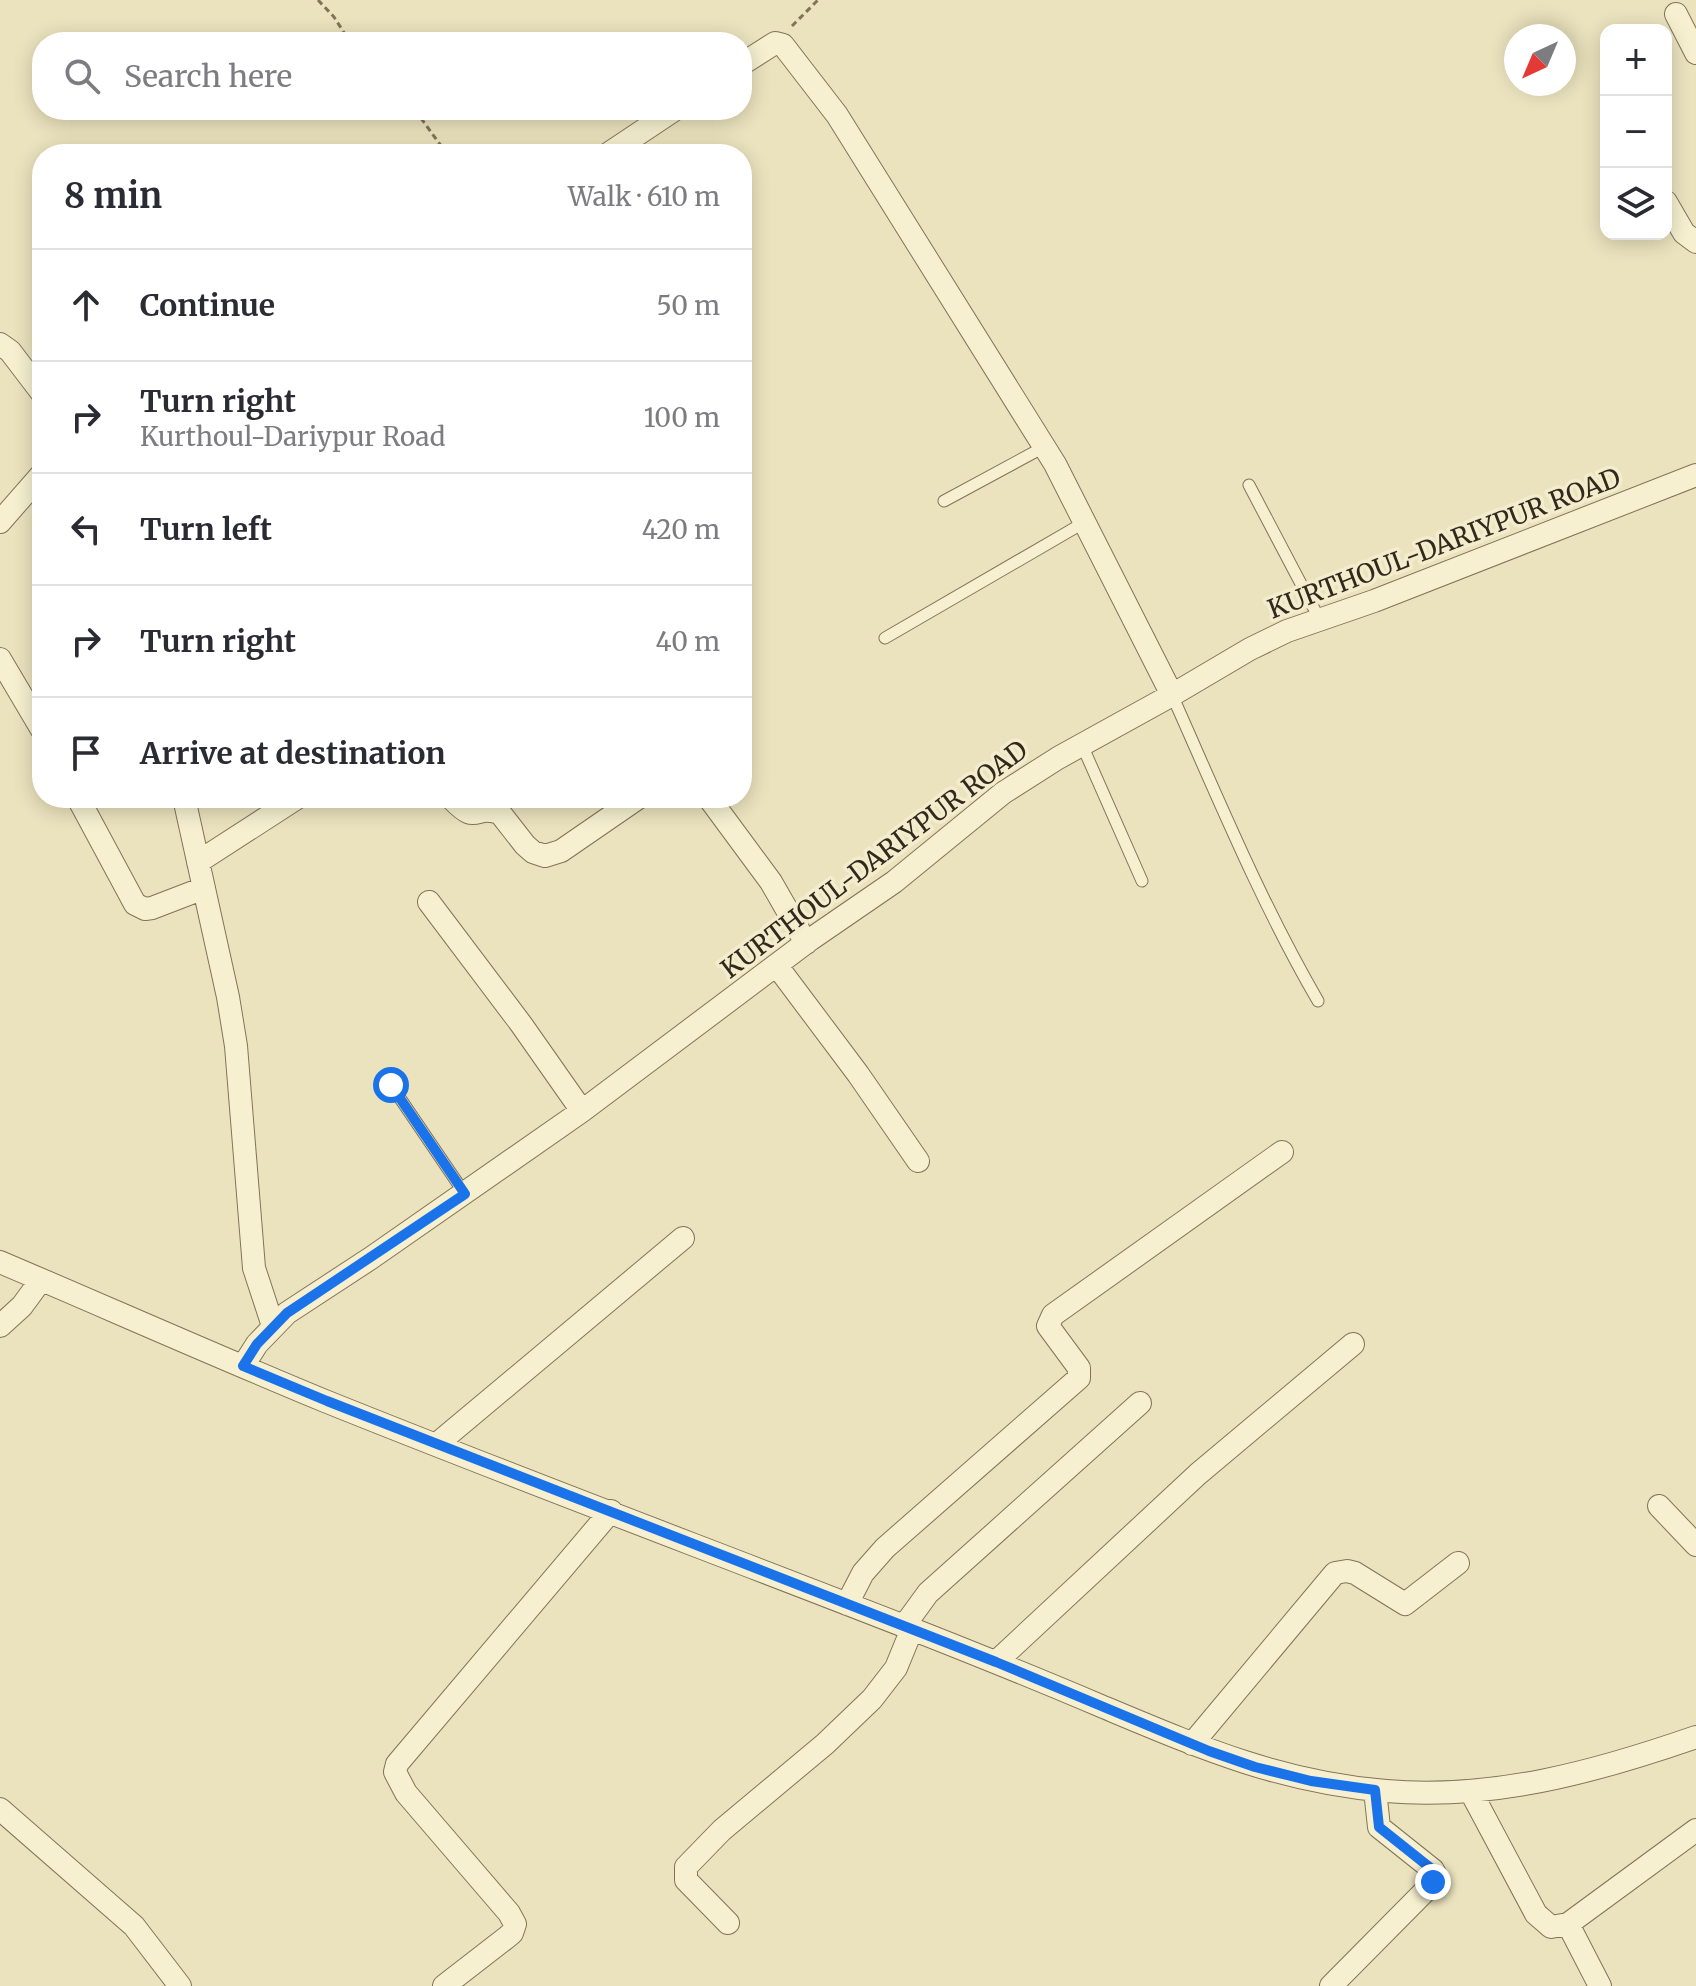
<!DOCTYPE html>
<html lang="en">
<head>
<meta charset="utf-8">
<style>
  :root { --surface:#fff; --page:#f2f2f3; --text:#2b2b33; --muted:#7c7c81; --line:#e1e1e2 }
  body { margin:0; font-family:Merriweather,serif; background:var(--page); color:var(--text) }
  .controls { position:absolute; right:24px; top:24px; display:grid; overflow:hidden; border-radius:16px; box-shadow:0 4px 20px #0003 }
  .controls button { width:72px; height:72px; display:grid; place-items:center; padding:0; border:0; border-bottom:2px solid var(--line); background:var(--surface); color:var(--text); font:40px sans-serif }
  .compass { position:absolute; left:1504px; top:24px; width:72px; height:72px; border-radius:50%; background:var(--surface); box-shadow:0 4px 20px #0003; rotate:224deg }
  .stop { position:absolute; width:24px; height:24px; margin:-18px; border:6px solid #1a73e8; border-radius:50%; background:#fff }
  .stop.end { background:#1a73e8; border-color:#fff; box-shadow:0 2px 8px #0008 }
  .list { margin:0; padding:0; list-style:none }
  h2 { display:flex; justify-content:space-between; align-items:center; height:104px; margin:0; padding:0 32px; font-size:34px }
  h2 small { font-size:26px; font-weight:400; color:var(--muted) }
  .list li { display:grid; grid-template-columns:52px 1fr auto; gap:24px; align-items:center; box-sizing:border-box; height:112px; padding:0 32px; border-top:2px solid var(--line) }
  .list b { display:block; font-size:30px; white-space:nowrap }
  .list p { margin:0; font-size:26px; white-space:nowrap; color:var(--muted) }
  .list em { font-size:26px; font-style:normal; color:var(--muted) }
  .icon { flex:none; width:44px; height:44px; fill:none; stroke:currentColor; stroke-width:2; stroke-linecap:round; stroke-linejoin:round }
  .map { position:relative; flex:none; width:1696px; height:1986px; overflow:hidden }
  .search { position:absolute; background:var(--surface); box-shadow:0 4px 20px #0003; left:32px; top:32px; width:720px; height:88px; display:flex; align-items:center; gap:20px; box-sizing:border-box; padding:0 28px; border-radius:32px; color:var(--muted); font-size:30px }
  .panel { position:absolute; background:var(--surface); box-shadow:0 4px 20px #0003; left:32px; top:144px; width:720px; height:664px; border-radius:32px }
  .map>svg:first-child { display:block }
</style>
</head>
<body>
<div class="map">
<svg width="1696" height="1986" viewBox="0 0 1696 1986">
  <rect width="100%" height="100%" fill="#ebe3be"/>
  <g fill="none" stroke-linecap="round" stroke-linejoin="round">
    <defs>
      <path id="service" d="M1249 485 1320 620
        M944 501 1044 447
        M885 638 1085 522
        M1172 695C1218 798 1261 903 1318 1001
        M1082 745 1142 881
        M391 1085 465 1194"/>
      <path id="minor" d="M1676 14 1696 53
        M742 64 775 43 783 45 837 115 1055 464 1172 695
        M608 154 674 110
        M1666 202 1684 233 1696 242
        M0 344 10 351 42 393
        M0 522 42 474
        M0 659 42 730
        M78 798 135 904 145 909 152 908 204 888
        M184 798 228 997 236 1046 254 1268 273 1326
        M451 798C479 827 472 804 500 813L525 845 533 852 545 856 561 851 638 798
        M709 798 771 882 806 943
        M198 862 297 798
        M429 902 521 1024 582 1111
        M777 966 858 1074 918 1161
        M0 1262C108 1308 216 1356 325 1401 521 1480 720 1554 917 1631 978 1655 1040 1680 1101 1706 1199 1747 1279 1782 1386 1791 1494 1800 1595 1772 1696 1737
        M0 1326 22 1306 41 1280
        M243 1366 257 1344 287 1313 371 1258 582 1111 811 939 894 882 1003 793 1058 758 1172 695 1250 649 1287 631 1374 601 1696 475
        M437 1444 683 1238
        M1659 1506 1696 1545
        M847 1604 863 1573 885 1548 1079 1378V1368L1048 1326 1053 1315 1282 1152
        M904 1626 928 1593 1140 1403
        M996 1662 1198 1474 1353 1344
        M1192 1744 1335 1573 1347 1571 1355 1573 1405 1604 1458 1563
        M1471 1792 1536 1914 1551 1927 1568 1924 1696 1830
        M0 1809 134 1926 180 1986
        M728 1923 686 1880V1867L722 1830 825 1744 872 1699 896 1668 912 1629
        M1568 1924 1600 1986
        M444 1986 506 1938 512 1933 515 1924 509 1913 406 1793 395 1772 397 1764 611 1511
        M1331 1986 1430 1886 1436 1876 1433 1870 1379 1827 1375 1790"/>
    </defs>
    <!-- service casing -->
    <use href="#service" stroke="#827358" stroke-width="13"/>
    <!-- minor casing -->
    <use href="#minor" stroke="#827358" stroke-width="24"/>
    <!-- path -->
    <path stroke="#827358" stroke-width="3" stroke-dasharray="6 4" stroke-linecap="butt" d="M318 0 334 17 350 42
      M792 26 818 0
      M415 110 447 154"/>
    <!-- service -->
    <use href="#service" stroke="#f6f0d0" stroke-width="11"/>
    <!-- minor -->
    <use href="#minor" stroke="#f6f0d0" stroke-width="22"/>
  </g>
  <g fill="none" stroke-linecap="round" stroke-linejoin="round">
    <!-- route -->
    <path stroke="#1a73e8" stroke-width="10" d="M391 1085 465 1194 287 1313 257 1344 243 1366 327 1401 996 1662 1209 1751 1255 1767 1311 1781 1375 1790 1379 1827 1433 1870 1436 1876 1433 1882"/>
  </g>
  <g text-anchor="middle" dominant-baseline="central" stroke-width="7" stroke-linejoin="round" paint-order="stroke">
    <!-- street labels -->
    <g font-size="26" fill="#32291c" stroke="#f3eccd">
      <text transform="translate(1444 543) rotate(-21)">KURTHOUL-DARIYPUR ROAD</text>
      <text transform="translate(874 859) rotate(-37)">KURTHOUL-DARIYPUR ROAD</text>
    </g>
  </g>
</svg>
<div class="controls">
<button>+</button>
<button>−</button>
<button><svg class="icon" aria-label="layers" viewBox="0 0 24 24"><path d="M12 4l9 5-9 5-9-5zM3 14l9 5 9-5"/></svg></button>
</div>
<svg class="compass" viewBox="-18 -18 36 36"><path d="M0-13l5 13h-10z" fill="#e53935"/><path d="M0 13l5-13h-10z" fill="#7c7c81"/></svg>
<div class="stop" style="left:391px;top:1085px"></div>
<div class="stop end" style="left:1433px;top:1882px"></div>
<div class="search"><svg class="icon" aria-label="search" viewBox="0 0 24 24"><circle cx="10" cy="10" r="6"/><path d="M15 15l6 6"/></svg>Search here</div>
<section class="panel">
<h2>8 min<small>Walk · 610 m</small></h2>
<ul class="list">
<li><svg class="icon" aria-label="ahead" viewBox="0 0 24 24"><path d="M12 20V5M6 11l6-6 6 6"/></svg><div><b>Continue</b></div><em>50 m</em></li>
<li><svg class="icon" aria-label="right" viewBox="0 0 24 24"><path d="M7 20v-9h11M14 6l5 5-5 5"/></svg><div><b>Turn right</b><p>Kurthoul-Dariypur Road</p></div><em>100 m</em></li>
<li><svg class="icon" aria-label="left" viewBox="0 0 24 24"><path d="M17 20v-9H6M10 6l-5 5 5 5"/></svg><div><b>Turn left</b></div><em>420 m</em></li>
<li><svg class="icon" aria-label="right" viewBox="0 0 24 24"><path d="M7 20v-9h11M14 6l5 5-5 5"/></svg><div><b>Turn right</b></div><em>40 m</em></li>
<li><svg class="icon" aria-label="arrive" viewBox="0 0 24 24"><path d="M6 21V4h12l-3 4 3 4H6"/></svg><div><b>Arrive at destination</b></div></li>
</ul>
</section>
</div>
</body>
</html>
